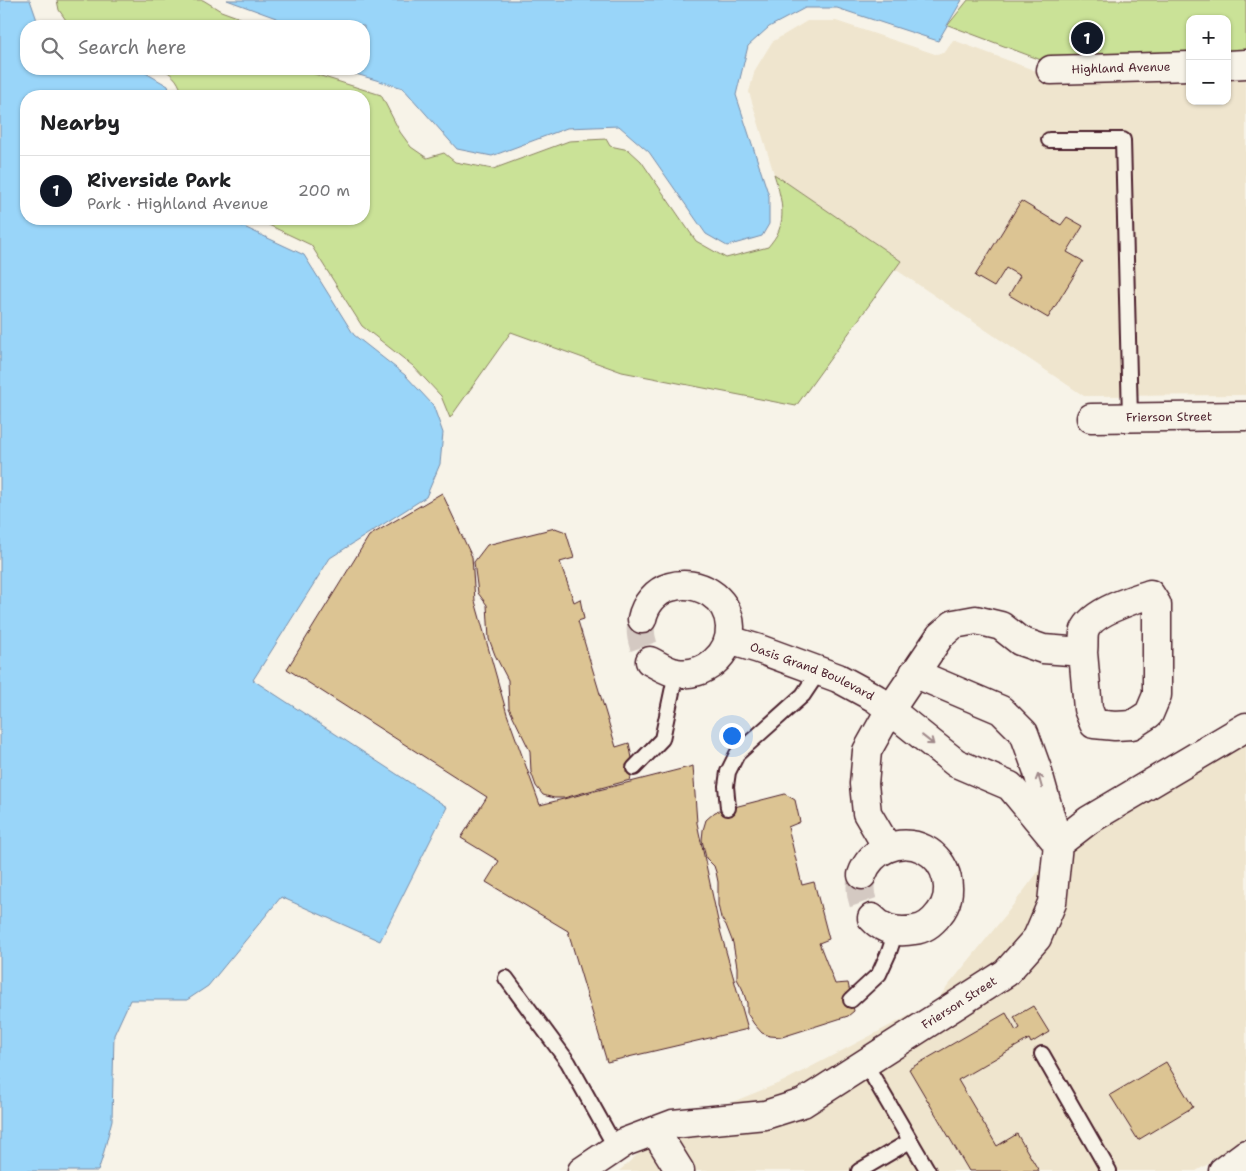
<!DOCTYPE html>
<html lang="en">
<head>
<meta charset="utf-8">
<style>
  :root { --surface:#fff; --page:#f6f6f6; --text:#202124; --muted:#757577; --line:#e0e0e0; --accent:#111827 }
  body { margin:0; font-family:"Shantell Sans",sans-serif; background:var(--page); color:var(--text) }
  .controls { position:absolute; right:15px; top:15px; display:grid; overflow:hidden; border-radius:10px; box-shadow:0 1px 4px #0004 }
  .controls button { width:45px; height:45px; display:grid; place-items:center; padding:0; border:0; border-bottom:1px solid var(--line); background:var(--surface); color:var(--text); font:25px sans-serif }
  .you { position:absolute; left:731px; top:735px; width:18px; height:18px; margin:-12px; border:4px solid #fff; border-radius:50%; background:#1a73e8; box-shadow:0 0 0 8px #1a73e833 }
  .badge { display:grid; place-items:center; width:32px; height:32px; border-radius:50%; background:var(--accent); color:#fff; font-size:16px; font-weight:700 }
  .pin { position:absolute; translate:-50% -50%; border:2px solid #fff; box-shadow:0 1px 5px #0006 }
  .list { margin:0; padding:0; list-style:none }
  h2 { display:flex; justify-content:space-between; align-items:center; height:65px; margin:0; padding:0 20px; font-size:21px }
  h2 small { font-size:16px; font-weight:400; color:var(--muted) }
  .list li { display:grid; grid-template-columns:32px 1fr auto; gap:15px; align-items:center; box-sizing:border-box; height:70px; padding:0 20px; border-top:1px solid var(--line) }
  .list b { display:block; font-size:19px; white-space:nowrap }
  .list p { margin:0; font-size:16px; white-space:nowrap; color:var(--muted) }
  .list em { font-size:16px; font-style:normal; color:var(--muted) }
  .icon { flex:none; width:28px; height:28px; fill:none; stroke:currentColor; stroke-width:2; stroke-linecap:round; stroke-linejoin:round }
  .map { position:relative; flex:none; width:1246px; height:1171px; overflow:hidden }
  .search { position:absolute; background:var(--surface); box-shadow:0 1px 4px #0004; left:20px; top:20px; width:350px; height:55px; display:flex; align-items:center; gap:12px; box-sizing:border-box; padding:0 18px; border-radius:20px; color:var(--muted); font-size:19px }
  .panel { position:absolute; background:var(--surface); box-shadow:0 1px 4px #0004; left:20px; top:90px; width:350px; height:135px; border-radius:20px }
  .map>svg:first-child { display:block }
</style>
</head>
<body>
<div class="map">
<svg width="1246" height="1171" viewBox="0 0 1246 1171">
  <rect width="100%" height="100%" fill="#f7f3e8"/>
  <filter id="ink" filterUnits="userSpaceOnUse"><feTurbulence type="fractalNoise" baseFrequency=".02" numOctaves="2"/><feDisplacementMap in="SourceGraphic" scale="10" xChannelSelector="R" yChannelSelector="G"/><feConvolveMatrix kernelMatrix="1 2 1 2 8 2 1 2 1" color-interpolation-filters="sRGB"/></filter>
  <g filter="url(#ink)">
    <!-- built -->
    <path fill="#efe5ce" d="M807 21H836L935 54 943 53 946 51 953 40 1050 76 1190 68V101H1227V66L1246 65V395L1084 396 895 269 901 261 774 174 749 92 755 70 772 42Z
      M1246 737V1136L1220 1156 1209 1161 1210 1163 1196 1171H619L666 1129 782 1082 935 1002 1004 917 1078 819Z"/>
    <!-- green -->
    <path fill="#cae297" stroke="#8a8061" d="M57 0H203L221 11 262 26H70L59 10Z
      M968 0H1246V52L1227 53V19H1190V55L1049 63 948 25Z
      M163 69H303L305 71 381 95 400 132 411 147 427 158 444 153 455 162 493 169 569 141 606 139 610 146 629 150 641 161 696 241 726 258 768 247C772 242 777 236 779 230 786 212 779 190 774 174L901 261 796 406 622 372 511 332 450 418 441 396 413 366 362 326 311 245 256 219H364V96H183C179 82 175 76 163 69Z"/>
    <!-- water -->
    <path fill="#99d5f9" stroke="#798ca7" d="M0 0H30L39 26H26V69H129L144 72 168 86 171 96H26V219H227L304 255 354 335 405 375 433 405 443 433 440 464 426 497 330 558 253 680 447 807 380 941 281 897 208 986 187 1000H130L114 1035 112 1120 102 1159 98 1171H0Z
      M227 0H962L938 41 837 8H805L769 27 748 46 736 95 769 196V224L762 236 727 246 706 234 649 152 619 126 567 128 492 156 457 149 403 88 339 69H364V26H283L276 18Z"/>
    <!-- building -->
    <path fill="#dcc493" stroke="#4a1f2b" d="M1021 201 1061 225 1067 217 1083 226 1067 252 1083 261 1048 318 1009 295 1020 276 1006 268 994 287 975 276Z
      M442 493 472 557 475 601 507 714 540 805 693 766 697 823 720 930 748 1029 607 1062 568 931 486 882 499 861 461 838 487 797 287 669 369 536Z
      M555 528 566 532 574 558 560 562 574 602 580 599 584 619 578 621 616 747 629 743 634 768 630 780 564 798H554L543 795 536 786 531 772 530 751 509 708 508 680 495 655 489 639 487 605 478 593 474 562 487 545Z
      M785 794 795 800 800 822 788 827 802 885 814 882 829 939 819 943 835 984 848 983 854 1011 848 1016 782 1037 770 1036 762 1033 754 1024 747 1013V1003L742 988 737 979V967L733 943 726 925 721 918 718 905V882L716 872 714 866 706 858 702 840 703 830 706 820 715 812Z
      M1033 1006 1049 1032 1031 1043 1029 1039 958 1080 997 1146 1017 1134 1039 1171H969L909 1069 1006 1013 1016 1031 1020 1028 1014 1017Z
      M1166 1062 1193 1107 1138 1140 1110 1095Z"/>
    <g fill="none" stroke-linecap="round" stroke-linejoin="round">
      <!-- street-tunnel -->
      <path stroke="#d4c9c2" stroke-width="28" stroke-dasharray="28 14" stroke-linecap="butt" d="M642 619C638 634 643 646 650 661
        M862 875C858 891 862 906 872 918"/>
      <defs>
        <path id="lane" d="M1049 140H1123L1130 417
          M634 768 662 739 676 673
          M728 808 726 786 728 772 737 754 803 695 819 671
          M506 978 568 1062 616 1148
          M851 1000 879 974 889 952 896 931
          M1042 1054 1109 1171
          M865 1063 928 1171
          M859 1171 910 1141"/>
        <g id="street">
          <path d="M1227 65 1246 64"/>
          <path id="s1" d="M1051 70 1190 66"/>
          <path id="s2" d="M1091 418 1246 416"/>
          <path d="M642 619C645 604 656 591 670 587 698 579 729 597 730 627 731 655 704 677 677 673 668 672 658 665 650 661"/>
          <path id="s3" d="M729 640 759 649 838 678 875 698 956 763 1010 786 1058 844"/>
          <path d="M914 673 1001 710 1024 733 1037 769 1055 833"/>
          <path d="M887 847 867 813 864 784 867 751 890 710 940 636 954 624 976 620 1001 626 1020 641 1043 649 1083 652 1088 709 1094 724 1115 726 1132 725 1149 714 1157 695V605L1150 594C1133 600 1089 612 1084 633 1083 639 1084 646 1083 652"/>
          <path d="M862 875C870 850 900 837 924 849 948 861 956 894 939 914 933 922 925 929 914 930 898 933 883 930 872 918"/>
          <path d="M655 1131 680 1171"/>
          <path id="s4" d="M582 1171 625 1142 673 1124 765 1115 803 1103 1006 973 1037 938 1052 903 1058 844 1089 820 1246 727"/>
        </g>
        <path id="primary" d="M1223 1171 1246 1154"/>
      </defs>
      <!-- lane casing -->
      <use href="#lane" stroke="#4a1f2b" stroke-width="18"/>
      <!-- street casing -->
      <use href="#street" stroke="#4a1f2b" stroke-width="31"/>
      <!-- primary casing -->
      <use href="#primary" stroke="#4a1f2b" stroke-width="31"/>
      <!-- lane -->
      <use href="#lane" stroke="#f7f3e8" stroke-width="14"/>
      <!-- street -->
      <use href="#street" stroke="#f7f3e8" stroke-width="28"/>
      <!-- primary -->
      <use href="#primary" stroke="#f7f3e8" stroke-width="28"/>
    </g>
    <!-- one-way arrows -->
    <defs><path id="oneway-shaft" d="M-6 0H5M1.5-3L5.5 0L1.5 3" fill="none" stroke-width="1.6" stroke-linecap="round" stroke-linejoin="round" transform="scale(1.25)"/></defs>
    <g stroke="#a0898a">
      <use href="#oneway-shaft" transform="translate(928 740) rotate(38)"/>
      <use href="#oneway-shaft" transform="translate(1040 781) rotate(-106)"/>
    </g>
  </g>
  <g text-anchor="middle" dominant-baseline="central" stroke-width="5" stroke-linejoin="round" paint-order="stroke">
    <!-- street labels -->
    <g font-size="12" fill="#4a1f2b" stroke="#f7f3e8">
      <text stroke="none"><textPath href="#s1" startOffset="70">Highland Avenue</textPath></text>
      <text stroke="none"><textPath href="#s2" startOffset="78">Frierson Street</textPath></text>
      <text stroke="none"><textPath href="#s3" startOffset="89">Oasis Grand Boulevard</textPath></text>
      <text stroke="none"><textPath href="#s4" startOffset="421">Frierson Street</textPath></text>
    </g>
  </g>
</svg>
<div class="controls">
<button>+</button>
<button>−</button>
</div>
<div class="you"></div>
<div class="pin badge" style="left:1087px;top:38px">1</div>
<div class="search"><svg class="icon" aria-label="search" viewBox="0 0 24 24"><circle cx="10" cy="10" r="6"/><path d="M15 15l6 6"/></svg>Search here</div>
<section class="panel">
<h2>Nearby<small></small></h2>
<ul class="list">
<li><span class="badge">1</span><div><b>Riverside Park</b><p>Park · Highland Avenue</p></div><em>200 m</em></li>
</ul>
</section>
</div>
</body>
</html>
